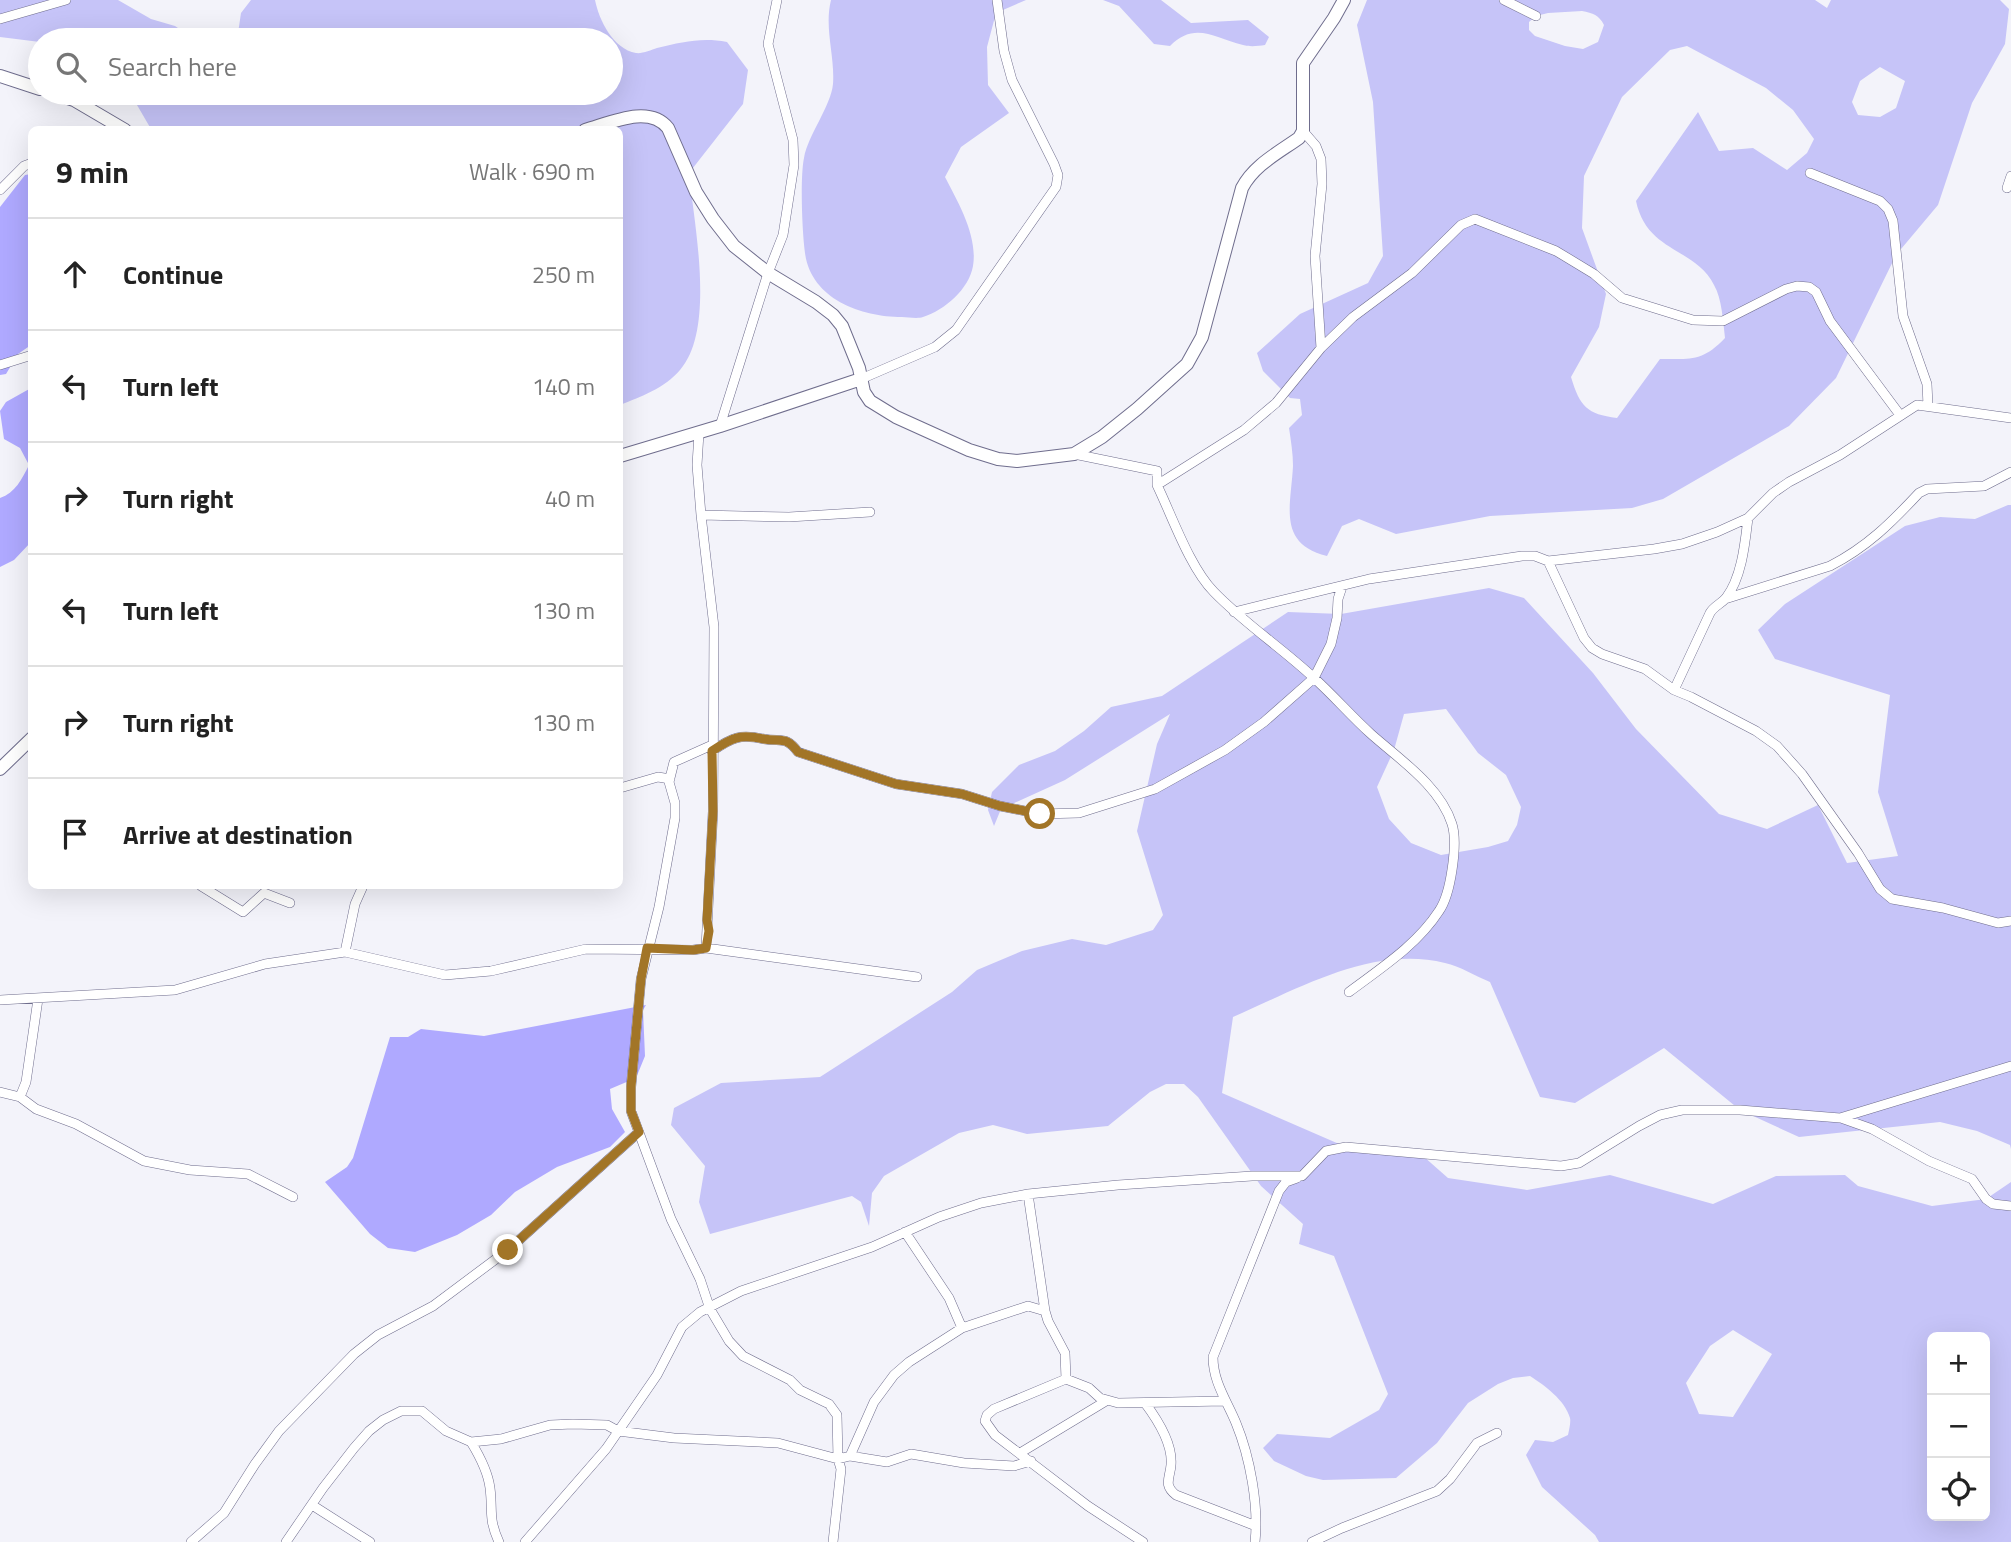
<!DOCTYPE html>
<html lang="en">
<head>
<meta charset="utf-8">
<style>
  :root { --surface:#fff; --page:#f6f6f6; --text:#222; --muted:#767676; --line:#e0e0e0 }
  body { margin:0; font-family:"Titillium Web",sans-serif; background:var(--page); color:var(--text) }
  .controls { position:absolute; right:21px; bottom:21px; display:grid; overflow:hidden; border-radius:10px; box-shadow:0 7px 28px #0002 }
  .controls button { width:63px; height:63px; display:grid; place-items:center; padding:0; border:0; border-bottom:2px solid var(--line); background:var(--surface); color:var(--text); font:35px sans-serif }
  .stop { position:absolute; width:21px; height:21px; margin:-16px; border:5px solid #a27527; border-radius:50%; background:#fff }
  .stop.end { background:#a27527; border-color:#fff; box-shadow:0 2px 7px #0008 }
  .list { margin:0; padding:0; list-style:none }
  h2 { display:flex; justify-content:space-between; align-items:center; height:91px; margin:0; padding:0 28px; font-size:30px }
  h2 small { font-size:23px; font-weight:400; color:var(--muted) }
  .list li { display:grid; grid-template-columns:46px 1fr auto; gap:21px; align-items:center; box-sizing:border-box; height:112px; padding:0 28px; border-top:2px solid var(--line) }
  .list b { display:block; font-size:26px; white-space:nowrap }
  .list em { font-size:23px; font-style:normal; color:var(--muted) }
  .icon { flex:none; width:38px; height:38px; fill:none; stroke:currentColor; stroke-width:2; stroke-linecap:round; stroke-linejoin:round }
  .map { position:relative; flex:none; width:2011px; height:1542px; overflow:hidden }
  .search { position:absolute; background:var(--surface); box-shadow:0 7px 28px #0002; left:28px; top:28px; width:595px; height:77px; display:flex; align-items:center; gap:18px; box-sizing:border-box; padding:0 24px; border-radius:38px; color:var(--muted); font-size:26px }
  .panel { position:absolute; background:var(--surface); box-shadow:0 7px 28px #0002; left:28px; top:126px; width:595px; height:763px; border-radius:10px }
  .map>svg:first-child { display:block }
</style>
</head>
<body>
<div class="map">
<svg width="2011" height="1542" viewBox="0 0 2011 1542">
  <rect width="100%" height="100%" fill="#f3f3fa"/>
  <!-- green -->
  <path fill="#c6c4f8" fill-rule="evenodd" d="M0 0H118L151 19 175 26 196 40H40V42L0 37Z
    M251 0H595C599 20 613 49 636 53 642 54 651 50 657 48 682 42 702 37 727 42L748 70 743 104 689 173C694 224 716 329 680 370 665 388 640 397 620 405V130L151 129 130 93H611V40H237L241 13Z
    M831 0H1026L996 13 987 47 988 85 1009 113 961 147 945 177C958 202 978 236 973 266 969 289 945 310 923 317 917 319 908 317 902 317 861 317 811 299 805 253 802 232 800 177 804 158 808 135 831 106 833 84 835 56 824 28 831 0Z
    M1103 0H1161L1191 23 1248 20 1269 37 1265 45C1258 46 1250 47 1243 45 1214 38 1195 21 1170 46L1154 44 1119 6Z
    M1367 0H1815L1827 8 1831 0H2000L2009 9 2005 44 1972 103 1938 205 1896 255 1836 378 1789 426 1663 499 1632 508 1490 516 1396 534 1359 519 1342 526 1327 556C1277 544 1291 506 1293 466 1293 454 1291 441 1289 428L1302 415 1300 399 1290 398 1263 371 1257 353 1300 314 1368 283 1383 256 1373 102 1357 25ZM1582 11C1593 13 1599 15 1604 25L1598 42 1583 49 1565 46 1535 36 1529 30V22L1536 16 1548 13ZM1687 46 1766 88 1793 110 1814 139 1807 153 1787 170 1753 148 1719 151 1698 112 1636 201C1647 253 1695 247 1714 285 1722 299 1723 321 1725 338 1702 362 1691 359 1660 359L1617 418C1587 414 1580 407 1571 377L1599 327 1606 294 1582 228 1584 176 1622 97 1670 50ZM1880 67 1905 81 1896 108 1880 117 1858 115 1852 102 1860 81Z
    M2008 505H2011V1149L2010 1145 1977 1131 1940 1122 1799 1137 1740 1110 1664 1048 1575 1103 1540 1097 1490 982C1475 976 1460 966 1445 963 1372 945 1298 989 1233 1017L1222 1093 1346 1147 1423 1156 1448 1178 1527 1190 1610 1175 1713 1204 1776 1176 1845 1175 1858 1186 1932 1206 1986 1199 2011 1182V1542H1599L1595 1535 1542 1487 1526 1455 1535 1440 1553 1442 1568 1435C1569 1430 1571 1422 1570 1418 1565 1400 1544 1385 1530 1376L1513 1378 1498 1384 1468 1403 1437 1443 1396 1478 1323 1480 1306 1476 1274 1461 1263 1448 1277 1434 1330 1438 1379 1410 1388 1394 1334 1256 1299 1244 1303 1224 1261 1186 1198 1097 1184 1084H1166L1150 1092 1108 1126 1027 1134 993 1125 959 1133 884 1176 872 1193 869 1226 861 1202 852 1196 710 1234 699 1202 705 1166 671 1125 674 1108 721 1083 820 1077 952 992 977 970 1022 951 1072 939 1106 945 1153 930 1163 915 1137 831 1157 744 1170 714 1065 780 1001 809 994 826 988 810 992 792 1019 765 1055 751 1084 731 1111 707 1162 696 1288 612 1341 614 1489 588 1524 598 1593 673 1636 729 1719 814 1767 829 1818 805 1847 863 1898 856 1878 792 1890 695 1775 659 1758 630 1785 604 1905 526 1940 517 1975 519ZM1446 709 1478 753 1506 775 1521 807 1517 825 1508 841 1488 847 1441 855 1411 843 1389 819 1377 787 1394 750 1404 714ZM1733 1330 1772 1354 1733 1417 1699 1414 1686 1383 1710 1346ZM1932 1337H1985V1516H1932Z"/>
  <!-- forest -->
  <path fill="#afa9ff" d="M31 174V345L18 354 6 374 0 375V207L25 175Z
    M31 388V542L14 560 0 567V498C15 493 22 479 29 465L20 448 4 439 0 411 6 402Z
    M646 1005 643 1010 645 1056 636 1078 610 1089 612 1109 625 1132 610 1147 557 1167 515 1192 491 1215 457 1235 415 1252 388 1248 370 1234 325 1182 347 1167 353 1158 390 1037H408L421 1029 484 1036Z"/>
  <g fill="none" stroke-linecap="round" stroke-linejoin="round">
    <defs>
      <path id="street" d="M1504 0 1536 16
        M0 19 66 0
        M1303 131 1316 146 1321 159 1322 184 1315 256 1321 348
        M1810 173 1880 201 1888 209 1893 221 1903 316 1927 384 1928 406
        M2007 188 2011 176
        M0 190 24 166 32 163
        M0 365 32 355
        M861 379 935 347 956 330 1056 187 1058 175 1054 164 1012 80 1004 51 997 0
        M720 426 768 273 783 235 794 165 793 140 768 44 777 0
        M699 433 697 465 701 515 714 627 713 811 706 948
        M1074 454 1157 471V485C1172 516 1190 568 1214 592 1245 624 1282 648 1314 678 1334 696 1351 716 1371 734 1399 759 1440 786 1452 824 1458 843 1451 894 1439 911 1417 945 1381 968 1349 992
        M1157 485 1244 430 1276 403 1321 348 1353 317 1412 273 1461 225 1475 219 1556 251 1594 274 1622 298 1693 320 1723 321 1786 289 1797 286 1809 287 1816 292 1830 321 1900 415
        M701 515 789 517 870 512
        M1548 561 1584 638 1592 648 1602 654 1645 669 1674 690 1691 697 1756 731 1777 746 1802 774 1858 853 1880 889 1892 899 1943 908 1998 923 2011 921
        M1725 599 1830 566C1867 547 1891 523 1919 493L1927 489 1984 486 2011 472
        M1234 612 1369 579 1522 556H1535L1548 561 1654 549 1682 544 1717 532 1748 518 1773 493 1789 482 1840 455 1917 405 2011 418
        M1674 690 1710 613C1714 606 1721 604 1726 598 1742 577 1745 543 1748 518
        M712 745 674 762 669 782 675 803V818L659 907 641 979 631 1087V1111L671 1219 700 1279 710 1309 729 1341 743 1356 790 1380 800 1390 829 1404 837 1415 838 1459 841 1469 833 1542
        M712 751C733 737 740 734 764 739 782 742 786 736 798 752L896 784 962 794 1000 806 1040 814 1079 813 1155 789 1225 750 1264 722 1314 678 1331 644 1337 618 1338 599 1342 587
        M620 788 658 777 670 779
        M201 886 243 912 264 893 290 903
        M345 952 355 904 363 886
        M0 1000 175 990 265 964 345 952 445 975 491 971 586 949 693 950 706 948 917 977
        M0 1092 20 1097 26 1082 38 999
        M20 1097 36 1109 76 1124 144 1161 190 1170 248 1174 293 1197
        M1841 1118 1872 1129 1929 1161 1972 1179 1986 1199 1993 1204 2011 1206
        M1028 1194 1045 1311 1048 1321 1065 1353 1066 1379
        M905 1232 949 1298 962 1328
        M1145 1403C1157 1419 1173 1443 1171 1465 1170 1478 1163 1485 1176 1495L1256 1526
        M471 1442C479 1455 488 1472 490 1488 493 1511 488 1518 499 1542
        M1020 1453 1106 1401
        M850 1456 874 1402 894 1375 909 1362 962 1328 1028 1306 1045 1311
        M312 1505 370 1542
        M191 1542 224 1513 255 1464 279 1431 354 1354 378 1335 433 1306 508 1250 639 1132
        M286 1542 323 1488 354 1448 369 1431 383 1420 401 1411H422L446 1431 471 1442 501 1439 550 1425 573 1424 607 1425 618 1431 674 1438 778 1443 838 1459 850 1456 887 1462 911 1454 964 1463 1014 1466 1031 1461
        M525 1542 606 1449 657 1375 682 1327 700 1312 741 1291 872 1247 939 1217 981 1203 1028 1194 1118 1185 1252 1176H1302L1326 1151 1346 1147 1561 1166 1579 1163 1639 1126 1660 1115 1682 1110H1740L1840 1118 2011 1066
        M1143 1542 1088 1506 995 1435 985 1421 987 1415 994 1409 1066 1379 1089 1388 1100 1398 1118 1403 1225 1401
        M1255 1542C1259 1506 1250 1457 1236 1423 1227 1401 1213 1382 1213 1357L1279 1191 1286 1182 1297 1178
        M1312 1542 1342 1528 1437 1491 1450 1479 1477 1443 1497 1433"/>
      <path id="secondary" d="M0 76 40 89
        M52 93 74 100 125 130
        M585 130C610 123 649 104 668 128L696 192 713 219 734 246 768 273 816 302 833 315 842 326 859 368 864 392 870 401 896 417 969 450 998 459 1017 461 1074 454 1102 437 1137 409 1187 364 1202 337 1242 188C1254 165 1278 153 1299 138L1303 131V63L1334 18 1344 0
        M620 456 720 426 861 379
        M0 769 32 738"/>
    </defs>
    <!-- street casing -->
    <use href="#street" stroke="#6f6d8d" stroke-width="10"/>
    <!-- secondary casing -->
    <use href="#secondary" stroke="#6f6d8d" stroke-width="14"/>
    <!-- street -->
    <use href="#street" stroke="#fff" stroke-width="9"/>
    <!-- secondary -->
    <use href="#secondary" stroke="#fff" stroke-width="12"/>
  </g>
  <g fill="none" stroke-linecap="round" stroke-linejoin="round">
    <!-- route -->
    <path stroke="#a27527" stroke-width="9" d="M508 1250 639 1132 631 1111V1087L641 979 647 948 693 950 706 948 709 931 707 920 713 811 712 751C733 737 740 734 764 739 782 742 786 736 798 752L896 784 962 794 1000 806 1040 814"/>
  </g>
</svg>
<div class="controls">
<button>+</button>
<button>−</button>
<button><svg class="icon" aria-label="locate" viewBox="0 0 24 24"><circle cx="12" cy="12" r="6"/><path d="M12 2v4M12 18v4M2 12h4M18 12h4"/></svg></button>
</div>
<div class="stop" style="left:1040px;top:814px"></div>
<div class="stop end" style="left:508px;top:1250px"></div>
<div class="search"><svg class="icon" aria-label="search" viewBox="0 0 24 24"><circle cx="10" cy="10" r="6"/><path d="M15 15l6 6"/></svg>Search here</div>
<section class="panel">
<h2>9 min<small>Walk · 690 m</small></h2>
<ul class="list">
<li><svg class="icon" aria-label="ahead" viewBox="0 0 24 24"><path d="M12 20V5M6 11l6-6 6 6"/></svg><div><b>Continue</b></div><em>250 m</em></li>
<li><svg class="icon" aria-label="left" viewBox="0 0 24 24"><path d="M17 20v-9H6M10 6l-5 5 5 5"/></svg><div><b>Turn left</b></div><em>140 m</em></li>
<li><svg class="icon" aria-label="right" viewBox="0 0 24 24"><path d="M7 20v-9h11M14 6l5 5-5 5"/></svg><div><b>Turn right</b></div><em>40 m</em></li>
<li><svg class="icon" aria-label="left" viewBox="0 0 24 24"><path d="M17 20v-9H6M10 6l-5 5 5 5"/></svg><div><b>Turn left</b></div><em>130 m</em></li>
<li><svg class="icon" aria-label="right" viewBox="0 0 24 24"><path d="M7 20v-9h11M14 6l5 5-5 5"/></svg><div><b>Turn right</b></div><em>130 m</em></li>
<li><svg class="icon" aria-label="arrive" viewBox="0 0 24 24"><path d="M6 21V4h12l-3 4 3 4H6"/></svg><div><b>Arrive at destination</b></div></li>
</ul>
</section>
</div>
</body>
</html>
